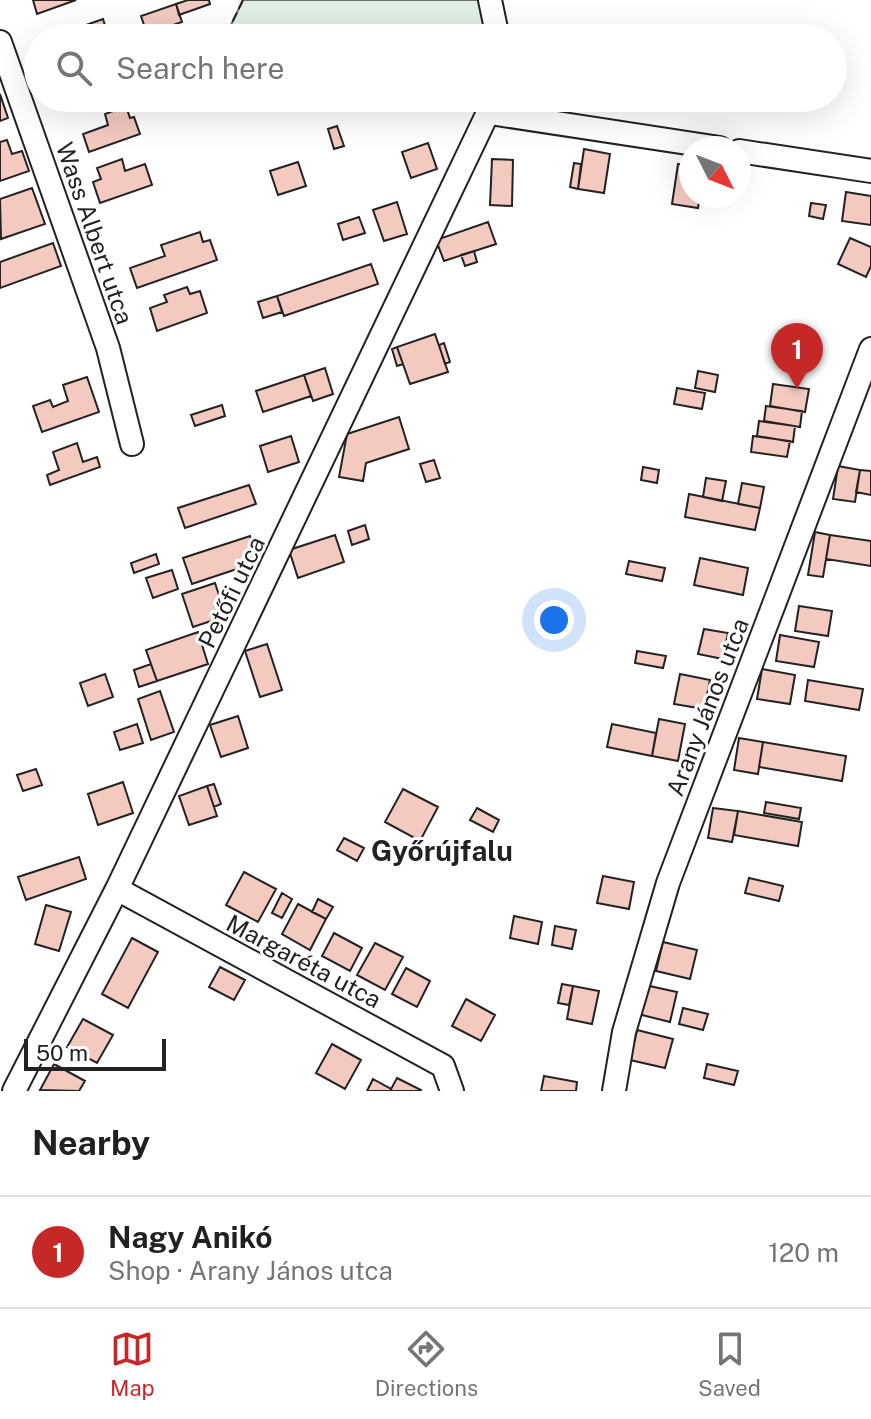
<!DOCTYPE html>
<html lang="en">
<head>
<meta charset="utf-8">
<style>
  :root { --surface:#fff; --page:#f6f6f6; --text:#202124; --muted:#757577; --line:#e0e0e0; --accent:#c62828 }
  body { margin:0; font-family:"Public Sans",sans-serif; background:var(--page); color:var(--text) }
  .compass { position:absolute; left:679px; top:136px; width:72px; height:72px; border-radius:50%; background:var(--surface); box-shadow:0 8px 32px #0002; rotate:132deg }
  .scale { position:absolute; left:24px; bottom:20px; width:142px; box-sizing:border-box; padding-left:8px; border:4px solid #222; border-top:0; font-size:22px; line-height:28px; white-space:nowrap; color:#222; -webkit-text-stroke:6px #fff; paint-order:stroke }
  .you { position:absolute; left:554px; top:620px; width:28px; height:28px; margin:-20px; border:6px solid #fff; border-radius:50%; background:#1a73e8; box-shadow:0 0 0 12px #1a73e833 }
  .badge { display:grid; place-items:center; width:52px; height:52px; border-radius:50%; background:var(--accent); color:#fff; font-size:26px; font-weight:700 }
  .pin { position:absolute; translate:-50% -66px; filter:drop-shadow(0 2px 4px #0008) }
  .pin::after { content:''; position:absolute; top:42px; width:28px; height:24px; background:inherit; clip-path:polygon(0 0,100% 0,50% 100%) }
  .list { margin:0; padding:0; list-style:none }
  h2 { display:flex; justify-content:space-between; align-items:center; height:104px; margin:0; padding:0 32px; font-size:34px }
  h2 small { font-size:26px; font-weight:400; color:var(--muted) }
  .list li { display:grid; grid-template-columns:52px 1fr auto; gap:24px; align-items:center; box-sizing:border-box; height:112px; padding:0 32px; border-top:2px solid var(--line) }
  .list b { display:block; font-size:30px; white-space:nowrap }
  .list p { margin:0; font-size:26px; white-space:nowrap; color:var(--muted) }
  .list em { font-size:26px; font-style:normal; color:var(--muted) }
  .icon { flex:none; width:44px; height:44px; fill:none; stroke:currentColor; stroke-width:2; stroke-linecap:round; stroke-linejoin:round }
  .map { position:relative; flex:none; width:871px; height:1091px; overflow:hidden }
  .search { position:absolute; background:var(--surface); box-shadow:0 8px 32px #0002; left:24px; right:24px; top:24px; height:88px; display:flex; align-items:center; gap:20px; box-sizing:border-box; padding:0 28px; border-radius:44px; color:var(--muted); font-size:30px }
  .sheet { height:216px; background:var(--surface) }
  nav { display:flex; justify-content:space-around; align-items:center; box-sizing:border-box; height:112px; border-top:2px solid var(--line); background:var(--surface); font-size:22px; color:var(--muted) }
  nav a { display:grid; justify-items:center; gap:4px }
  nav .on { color:var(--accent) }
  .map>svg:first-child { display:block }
</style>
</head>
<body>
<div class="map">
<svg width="871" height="1091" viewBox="0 0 871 1091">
  <rect width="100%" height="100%" fill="#fff"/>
  <!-- green -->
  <path fill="#e0efe3" stroke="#6f6f6f" stroke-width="2" d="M243 0H481L489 38H261L229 29Z"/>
  <!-- building -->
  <path fill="#f3c9c0" stroke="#222" stroke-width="2" d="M33 0H76L37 14Z
    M188 0H209L210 4 179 15 176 4Z
    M176 4 182 22 147 34 141 16Z
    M103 19 109 38H49Z
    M162 29 165 38H148L147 34Z
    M0 94 8 118 0 121Z
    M70 98H96L73 106Z
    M126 106 130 118 134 117 140 134 89 152 83 134 108 125 105 114Z
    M337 126 344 146 334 149 328 129Z
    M7 140 12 154 22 151 29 171 0 181V142Z
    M428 143 437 169 411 178 402 152Z
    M584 149 610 154 604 193 578 189Z
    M122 159 125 171 145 164 152 185 100 203 93 182 101 179 97 168Z
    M492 159 513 160 512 206 490 205Z
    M298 162 306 186 278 195 270 171Z
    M574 163 581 164 578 189 570 187Z
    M678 164 691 166V196H700L698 208 672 204Z
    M32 188 45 224 1 239 0 199Z
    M846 192 871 196V225L842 221Z
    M397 202 407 234 384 241 373 210Z
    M811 203 826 205 823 219 809 216Z
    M359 217 365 233 343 240 338 224Z
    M488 222 496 244 444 261 436 240Z
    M200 232 203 242 210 240 217 260 137 288 130 268 165 256 161 245Z
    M850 238 871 247V266L866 277 838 264Z
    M53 243 61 266 0 288V262Z
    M474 251 477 262 465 266 461 255Z
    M371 264 378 284 284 316 277 296Z
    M187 287 190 294 200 291 207 313 157 331 150 308 167 302 164 295Z
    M277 296 282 312 263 318 258 302Z
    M435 334 448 372 410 384 397 347Z
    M444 343 450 362 445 364 439 345Z
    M397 347 403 364 397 366 392 349Z
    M325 368 333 394 313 401 304 375Z
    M698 371 718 375 715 392 695 388Z
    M304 375 311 396 263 412 256 391Z
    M87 377 99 412 42 432 33 406 50 400 53 407 68 401 63 385Z
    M773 384 809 389 805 412 770 406Z
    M677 388 705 393 702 409 674 404Z
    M222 405 225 416 195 426 191 415Z
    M766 406 802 411 800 427 764 421Z
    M399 417 409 449 366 463 363 481 339 477 347 434Z
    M759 421 795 426 793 442 757 436Z
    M291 436 299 462 268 472 260 446Z
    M753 436 790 441 787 457 751 452Z
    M77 443 83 462 97 457 100 467 50 485 47 475 59 470 53 452Z
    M434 460 440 478 426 482 420 464Z
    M838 466 860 470 855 502 833 499Z
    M643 467 659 470 657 483 641 480Z
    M860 470 871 471V495L856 492Z
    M706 478 726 481 722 501 703 497Z
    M742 483 764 487 760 508 738 504Z
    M249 485 256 504 185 528 178 508Z
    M689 494 760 508 755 530 685 517Z
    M365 525 369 539 352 545 348 531Z
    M815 532 830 535 823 577 808 575Z
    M335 535 344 562 298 578 289 550Z
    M830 535 871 541V566L826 559Z
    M250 536 258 562 192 584 183 558Z
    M156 554 159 564 134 573 131 563Z
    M700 558 748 568 743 595 694 585Z
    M629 561 665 568 662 581 626 574Z
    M172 570 178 589 153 598 146 578Z
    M215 583 226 616 193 627 182 594Z
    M799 606 832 611 828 636 795 631Z
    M704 629 728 633 723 659 698 654Z
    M198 632 208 664 157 681 146 650Z
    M780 635 819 642 814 667 776 661Z
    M267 644 282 690 260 697 245 651Z
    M637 651 666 656 663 668 635 663Z
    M151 664 157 681 139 687 134 670Z
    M762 669 795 675 790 704 757 699Z
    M105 674 113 697 88 706 80 683Z
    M680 674 710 680 704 709 674 704Z
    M808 680 863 689 859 710 805 701Z
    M160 691 174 732 151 740 138 699Z
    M238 716 248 748 221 757 210 725Z
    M659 719 685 724 678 761 652 756Z
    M137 724 143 743 120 750 114 732Z
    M612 724 656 733 652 756 607 747Z
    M739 738 763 742 758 774 734 770Z
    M763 742 846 756 842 781 759 767Z
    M36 769 42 785 23 791 17 775Z
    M123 782 133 813 98 825 88 794Z
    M214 784 221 804 214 807 207 786Z
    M207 786 217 816 189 825 179 796Z
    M403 789 438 807 420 841 385 822Z
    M766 802 801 808 799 819 764 813Z
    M477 808 499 820 493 832 470 820Z
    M713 808 738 811 732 842 708 838Z
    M738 811 802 822 798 846 734 835Z
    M344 838 364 848 357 861 337 850Z
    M79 857 86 879 26 900 18 877Z
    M244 872 276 889 258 922 226 905Z
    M603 876 634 882 629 909 597 903Z
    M749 878 783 886 779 901 745 893Z
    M282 893 292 899 282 918 272 913Z
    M318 899 333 907 326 919 312 912Z
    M298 904 326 919 310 950 282 934Z
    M46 905 71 912 59 951 35 944Z
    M514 916 542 922 538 944 510 938Z
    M555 926 576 930 572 949 552 945Z
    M334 933 362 948 350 971 322 956Z
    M132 938 158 952 128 1008 102 994Z
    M663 942 697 950 690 979 656 971Z
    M375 943 403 957 385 990 357 975Z
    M220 967 245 980 234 1000 209 987Z
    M406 968 430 981 417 1007 392 994Z
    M562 984 573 986 569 1005 558 1003Z
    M645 985 677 992 670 1022 638 1014Z
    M573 986 599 991 592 1024 567 1019Z
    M466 999 495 1015 481 1041 452 1026Z
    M683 1008 708 1014 703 1030 679 1024Z
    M83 1019 113 1035 97 1063 67 1047Z
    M637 1030 673 1039 665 1068 630 1060Z
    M332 1044 361 1060 345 1089 316 1073Z
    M54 1064 85 1081 79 1091 40 1090Z
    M707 1064 738 1071 734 1085 704 1078Z
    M544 1076 577 1082 576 1091H541Z
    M397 1078 421 1090 420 1091H390Z
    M373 1079 391 1089 390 1091H367Z"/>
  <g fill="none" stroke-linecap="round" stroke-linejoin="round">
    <defs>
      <path id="minor" d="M490 0 498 38
        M0 42 108 348 132 444
        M490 113 720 148
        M739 151 871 171
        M117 889 443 1066 452 1091
        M14 1091 117 889 495 98
        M614 1091 624 1032 668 883 871 349"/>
    </defs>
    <!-- minor casing -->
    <use href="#minor" stroke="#222" stroke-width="26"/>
    <!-- minor -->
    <use href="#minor" stroke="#fff" stroke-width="22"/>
    <!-- fence -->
    <path stroke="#222" stroke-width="2" stroke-dasharray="10 4" stroke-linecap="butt" d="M243 0 229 29 261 38"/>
  </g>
  <g text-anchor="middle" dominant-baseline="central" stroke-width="6" stroke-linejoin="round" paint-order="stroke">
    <!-- street labels -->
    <g font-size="24" fill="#222" stroke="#fff">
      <text transform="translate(95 233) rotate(71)">Wass Albert utca</text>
      <text transform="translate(231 592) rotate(-64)">Petőfi utca</text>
      <text transform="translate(707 707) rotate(-69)">Arany János utca</text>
      <text transform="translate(304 961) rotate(28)">Margaréta utca</text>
    </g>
    <!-- quarter labels -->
    <g font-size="28" font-weight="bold" fill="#222" stroke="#fff">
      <text x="442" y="850">Győrújfalu</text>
    </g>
  </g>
</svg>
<svg class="compass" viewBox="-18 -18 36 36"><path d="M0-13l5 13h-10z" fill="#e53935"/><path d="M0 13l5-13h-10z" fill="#757577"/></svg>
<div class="scale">50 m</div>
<div class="you"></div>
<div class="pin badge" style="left:797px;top:389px">1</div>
<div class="search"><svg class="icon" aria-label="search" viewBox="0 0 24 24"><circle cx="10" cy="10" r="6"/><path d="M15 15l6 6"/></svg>Search here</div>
</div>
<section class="sheet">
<h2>Nearby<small></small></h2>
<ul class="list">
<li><span class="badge">1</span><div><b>Nagy Anikó</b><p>Shop · Arany János utca</p></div><em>120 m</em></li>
</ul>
</section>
<nav>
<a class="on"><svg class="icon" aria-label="map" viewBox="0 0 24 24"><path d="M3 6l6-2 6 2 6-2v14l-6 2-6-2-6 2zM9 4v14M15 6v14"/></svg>Map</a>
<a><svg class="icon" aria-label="directions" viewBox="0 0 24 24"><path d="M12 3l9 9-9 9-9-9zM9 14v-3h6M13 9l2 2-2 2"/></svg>Directions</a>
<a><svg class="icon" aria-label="saved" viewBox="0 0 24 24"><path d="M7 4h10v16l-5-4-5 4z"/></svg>Saved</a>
</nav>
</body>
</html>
